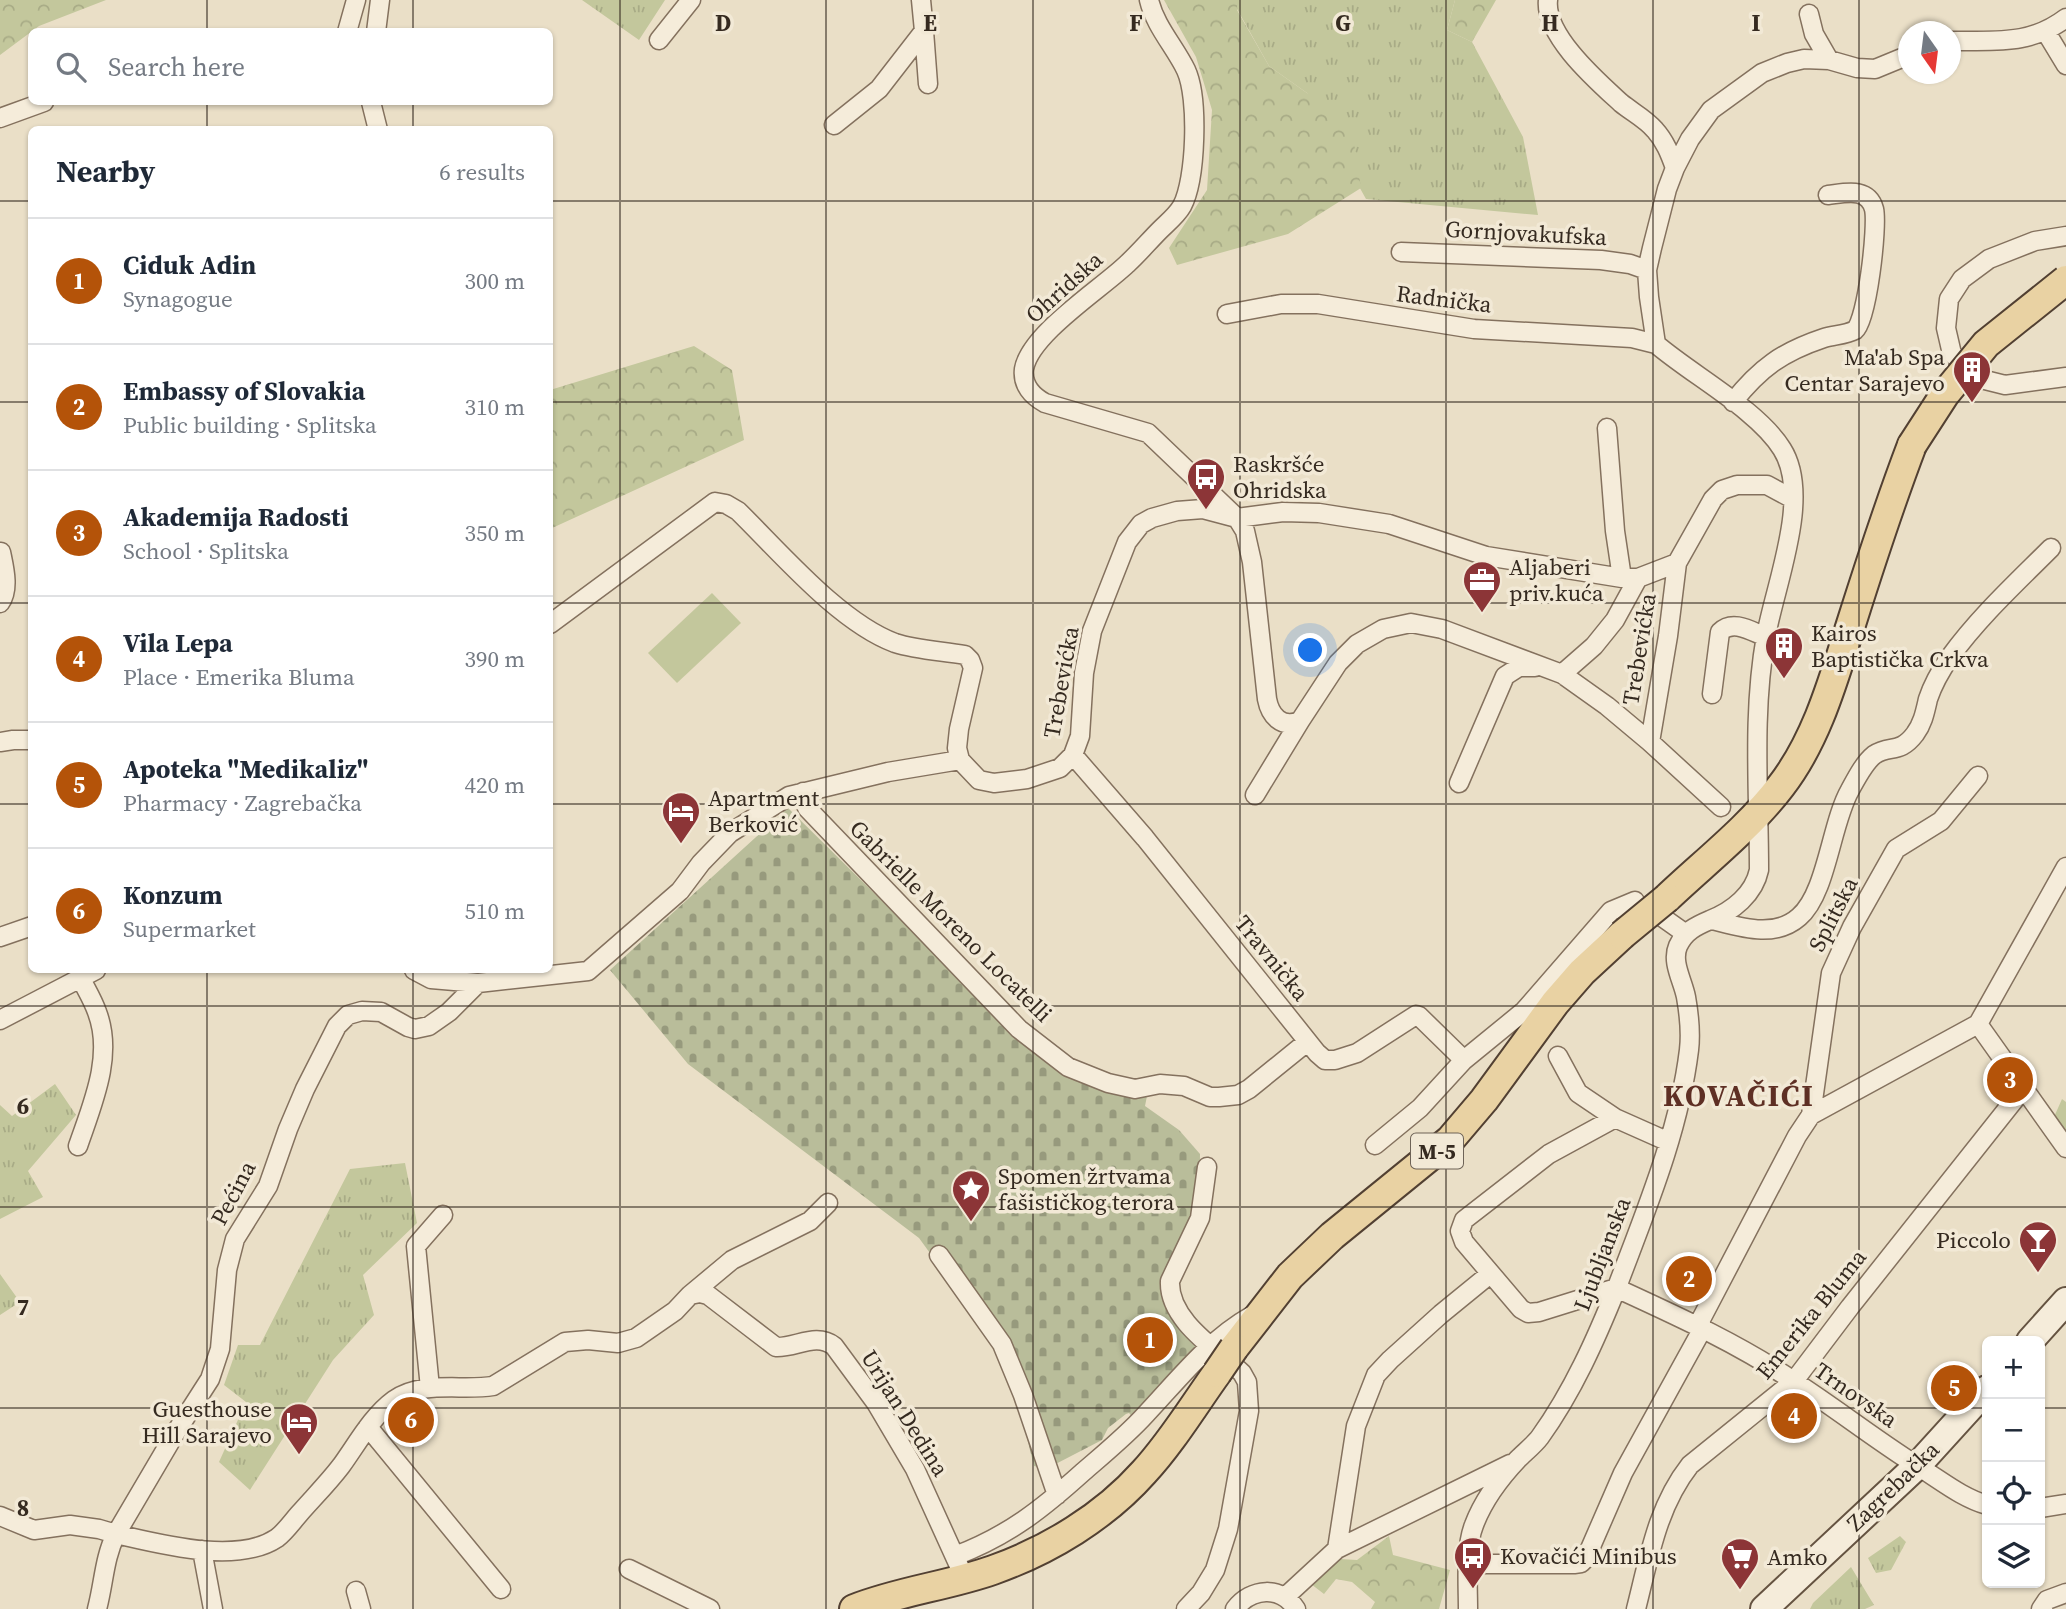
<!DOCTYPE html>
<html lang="en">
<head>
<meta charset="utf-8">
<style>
  :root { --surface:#fff; --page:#f6f6f7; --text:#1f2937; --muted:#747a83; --line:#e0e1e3; --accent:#b45309 }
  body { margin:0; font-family:"Source Serif 4",serif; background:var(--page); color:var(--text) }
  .controls { position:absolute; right:21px; bottom:21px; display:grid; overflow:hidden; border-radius:10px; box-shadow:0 2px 5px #0004 }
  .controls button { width:63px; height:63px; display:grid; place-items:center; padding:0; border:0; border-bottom:2px solid var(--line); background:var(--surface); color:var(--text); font:35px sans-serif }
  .compass { position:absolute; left:1898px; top:21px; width:63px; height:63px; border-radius:50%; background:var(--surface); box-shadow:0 2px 5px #0004; rotate:166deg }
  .you { position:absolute; left:1311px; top:651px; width:24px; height:24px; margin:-18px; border:5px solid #fff; border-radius:50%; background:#1a73e8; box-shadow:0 0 0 10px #1a73e833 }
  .badge { display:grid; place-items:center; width:46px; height:46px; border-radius:50%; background:var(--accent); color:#fff; font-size:23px; font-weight:700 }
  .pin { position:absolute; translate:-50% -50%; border:4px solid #fff; box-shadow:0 2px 7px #0006 }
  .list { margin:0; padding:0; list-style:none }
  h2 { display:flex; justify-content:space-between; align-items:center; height:91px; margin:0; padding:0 28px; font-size:30px }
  h2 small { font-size:23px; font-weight:400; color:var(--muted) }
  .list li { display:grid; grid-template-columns:46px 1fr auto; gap:21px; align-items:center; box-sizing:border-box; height:126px; padding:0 28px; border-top:2px solid var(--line) }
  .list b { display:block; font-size:26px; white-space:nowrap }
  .list p { margin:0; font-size:23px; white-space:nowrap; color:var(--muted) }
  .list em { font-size:23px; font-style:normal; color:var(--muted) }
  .icon { flex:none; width:38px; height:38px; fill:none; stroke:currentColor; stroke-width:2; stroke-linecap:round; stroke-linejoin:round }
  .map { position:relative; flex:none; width:2066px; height:1609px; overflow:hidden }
  .search { position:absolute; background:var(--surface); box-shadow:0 2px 5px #0004; left:28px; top:28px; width:525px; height:77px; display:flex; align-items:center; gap:18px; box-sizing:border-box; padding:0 24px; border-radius:10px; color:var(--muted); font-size:26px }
  .panel { position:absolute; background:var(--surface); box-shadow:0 2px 5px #0004; left:28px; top:126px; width:525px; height:847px; border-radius:10px }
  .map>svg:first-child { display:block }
</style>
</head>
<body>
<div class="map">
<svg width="2066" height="1609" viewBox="0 0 2066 1609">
  <defs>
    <pattern id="grass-tufts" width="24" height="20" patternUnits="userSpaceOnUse" patternTransform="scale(1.75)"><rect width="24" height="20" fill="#c3c79c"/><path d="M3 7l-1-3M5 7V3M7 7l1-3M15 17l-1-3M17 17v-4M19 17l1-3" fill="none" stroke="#a8ab86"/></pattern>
    <pattern id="forest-crowns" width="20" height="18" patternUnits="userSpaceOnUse" patternTransform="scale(1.75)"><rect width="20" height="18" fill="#c3c79c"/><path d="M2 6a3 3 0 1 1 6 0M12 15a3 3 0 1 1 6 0" fill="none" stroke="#a8ab86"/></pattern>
    <pattern id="cemetery-stones" width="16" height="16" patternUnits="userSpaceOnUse" patternTransform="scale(1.75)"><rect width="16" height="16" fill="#b9bd9a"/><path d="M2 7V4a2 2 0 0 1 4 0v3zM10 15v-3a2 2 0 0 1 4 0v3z" fill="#979a7d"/></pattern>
  </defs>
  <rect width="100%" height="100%" fill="#eadfc7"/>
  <!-- grass -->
  <path fill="url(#grass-tufts)" d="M582 0H665L639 40Z
    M1237 0H1455L1447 30 1472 42 1523 137 1538 215 1366 199 1307 93 1269 66 1237 9Z
    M55 1084 76 1115 28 1171 43 1197 0 1219V1105L12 1116Z
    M405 1163 417 1223 363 1275 374 1315 333 1360 250 1490 219 1462 246 1402 224 1385 238 1345H260L350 1169Z
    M0 1274 20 1302 0 1315Z
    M1900 1536 1906 1542 1891 1570 1876 1573 1868 1558Z
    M1851 1567 1874 1605 1865 1609H1810L1813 1603Z"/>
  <!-- forest -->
  <path fill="url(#forest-crowns)" d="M0 0H106L39 26 0 55Z
    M1164 0H1237V10L1269 66 1307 93 1353 136 1361 188 1288 234 1177 265 1169 248 1207 190 1212 110 1196 57Z
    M1455 0H1496L1472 42 1447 30Z
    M694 346 732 370 744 440 550 529V390Z
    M2062 1099 2066 1102V1133L2054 1117Z
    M1389 1536 1393 1555 1450 1570 1439 1609H1371L1375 1602 1352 1582 1336 1579 1324 1594 1311 1584 1340 1559 1357 1560Z"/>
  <!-- cemetery -->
  <path fill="url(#cemetery-stones)" d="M788 808 1031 1048 1148 1091 1145 1106 1179 1130 1200 1154 1199 1215 1163 1281 1197 1341 1198 1350 1133 1418 1129 1413 1126 1414 1108 1428 1102 1440 1046 1469 1034 1466 1015 1390 980 1322 919 1238 688 1064 610 970Z"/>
  <!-- pitch -->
  <path fill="#c3c79c" d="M712 593 741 623 677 683 648 653Z"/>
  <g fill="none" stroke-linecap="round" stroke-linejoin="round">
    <defs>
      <path id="street" d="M1149 0C1155 26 1175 47 1186 70 1199 98 1196 180 1182 206 1177 215 1167 223 1160 230 1149 241 1139 253 1127 264 1101 289 1030 334 1024 369 1022 385 1032 396 1045 403L1148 433 1237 518 1245 531 1252 562 1267 699C1270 715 1281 729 1300 721L1338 663 1357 644 1383 629 1411 623 1442 629 1562 674 1607 706 1650 742 1721 807
        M1548 0C1544 35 1597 81 1621 103 1632 112 1646 119 1655 130 1665 141 1670 154 1675 168
        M1809 14 1814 34 1829 60
        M924 31 928 84
        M347 32 356 0
        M376 32 380 0
        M2046 32 2066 65
        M659 40 691 0
        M1951 41C1995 40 2029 46 2066 18
        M371 102 378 130
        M0 118 44 102
        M834 125 879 89 924 31 921 0
        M2066 236 2035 241 1989 259 1962 279 1949 299 1946 328 1952 354 1985 380 2005 385 2066 377
        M1401 252 1601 260 1630 264 1647 270
        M1227 314 1281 304H1318L1474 329 1632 338 1656 344
        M1733 402C1760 368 1782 352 1824 338 1833 335 1846 335 1855 330 1867 321 1878 226 1874 209 1868 187 1846 193 1828 195
        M1607 428 1615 531 1622 578
        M0 603C10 589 4 567 1 552
        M550 624 715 502 726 504 738 511C781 553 839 622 895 643 917 650 942 651 965 655L970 660 973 668 959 729 957 748 960 760 979 780 994 783 1027 779 1060 768 1073 755 1080 736 1084 673 1092 631 1127 542 1141 524 1152 518 1177 511 1203 509 1237 518 1283 512 1319 513 1389 524 1486 556 1622 578H1638
        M1562 674 1594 646 1615 620 1638 578 1677 563 1713 499 1722 490 1737 485H1767L1793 499
        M1712 694 1720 632C1733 619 1751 631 1766 637
        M0 742 13 740H32
        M1650 742 1668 636 1677 563
        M1073 755 1145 838 1317 1053 1325 1060H1335L1357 1053 1416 1015 1419 1016 1464 1060
        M1459 783 1505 676 1519 667H1535
        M803 792 807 808 1019 1029 1068 1067 1108 1083 1135 1089 1160 1084 1184 1086 1210 1097H1219L1238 1095 1249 1089 1307 1042
        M1255 795 1300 721
        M1662 917 1686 934
        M1712 920C1740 927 1774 939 1799 917 1827 893 1831 823 1850 790 1856 779 1864 763 1874 755 1890 744 1899 755 1915 734 1923 723 1925 712 1928 699 1933 684 1941 670 1950 657 1979 617 2016 583 2051 548
        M0 937 32 926
        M414 970 431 979 478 983 588 971 680 891 701 863 730 833 789 796 888 772 960 760
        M478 983 449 1012 429 1026 415 1029 408 1027 381 1012 362 1011 348 1015 337 1026 305 1089 288 1129 268 1186 235 1239 227 1270 220 1349 210 1379 176 1432 116 1534C160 1544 237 1565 277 1538 285 1532 292 1522 299 1514 313 1498 328 1483 341 1466 357 1444 372 1416 394 1400 422 1380 462 1391 493 1386L565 1342 588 1340 618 1343 636 1338 675 1311 690 1295 700 1293 708 1295 776 1347C796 1348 816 1332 834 1346L876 1403 915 1469 965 1579
        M0 1020 96 970
        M1978 1024 2066 1148
        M1558 1056 1578 1093 1615 1118 1669 1142
        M1811 1115 1978 1024 2066 867
        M1615 1118 1549 1154 1464 1220 1460 1231 1464 1242 1521 1309 1528 1313 1539 1312 1616 1288C1677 1316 1739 1344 1795 1382 1840 1411 1881 1444 1927 1472 1947 1485 1964 1498 1987 1505
        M1375 1145 1420 1108 1464 1060 1524 1011 1611 911 1635 901
        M78 1146C92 1105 114 1056 97 1012 93 1000 86 989 80 977
        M939 1255 1002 1344 1023 1395 1057 1495
        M690 1295 732 1260 810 1221 828 1203
        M1698 1325 1797 1136 1811 1115 1831 973 1852 927 1896 849 1941 821 1978 776
        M430 1388 416 1246 443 1215
        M368 1427 501 1589
        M2040 1508 2066 1504
        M0 1516 34 1530 70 1525 99 1529 116 1534C104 1558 104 1583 97 1609
        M1337 1549 1510 1464
        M202 1550 213 1609
        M955 1556C1008 1536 1042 1509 1083 1472 1105 1453 1127 1435 1146 1414 1179 1379 1209 1340 1251 1316
        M1469 1564H1574L1581 1563 1586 1558 1623 1473 1703 1328
        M629 1569 710 1609
        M356 1591 361 1609
        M1285 1597 1337 1549 1356 1426 1376 1375 1390 1360 1441 1314 1490 1274
        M1186 1609 1201 1593 1215 1570 1228 1529 1249 1411 1247 1382 1242 1373C1216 1349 1168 1320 1170 1281L1200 1218 1207 1167
        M1235 1609C1251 1588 1281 1585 1296 1609
        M1468 1609C1468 1585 1465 1547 1474 1525 1483 1501 1500 1478 1518 1459 1525 1452 1534 1445 1540 1437 1573 1391 1596 1339 1617 1287 1646 1210 1679 1132 1689 1050 1691 1033 1689 1014 1686 997 1683 981 1671 962 1678 946 1685 931 1696 926 1710 920 1733 911 1754 894 1759 870 1759 792 1752 713 1766 636 1775 585 1812 496 1782 449 1758 410 1692 375 1656 344L1649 297 1647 270 1652 248 1667 189 1675 168 1690 139 1711 110 1762 73 1787 63 1804 59 1829 60 1857 68 1875 69 1909 55
        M1636 1609C1649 1558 1657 1507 1690 1465L1794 1381 1850 1307 2023 1089
        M2041 1609 2047 1600 2066 1593"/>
      <path id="secondary" d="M2030 1341 2066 1301
        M1764 1609 1917 1466 1987 1389"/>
      <path id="primary" d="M1667 898C1705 862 1749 828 1781 786 1818 738 1834 677 1852 621 1871 561 1890 503 1912 445
        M1234 1348 1290 1276 1332 1236 1450 1140 1484 1100 1555 1003 1582 972 1622 935
        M854 1609C899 1591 948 1586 993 1570 1049 1550 1104 1517 1144 1472 1171 1443 1194 1405 1217 1373"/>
    </defs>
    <!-- street casing -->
    <use href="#street" stroke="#84715e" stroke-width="21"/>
    <!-- secondary casing -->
    <use href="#secondary" stroke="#655341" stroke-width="30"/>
    <!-- primary casing -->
    <use href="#primary" stroke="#524032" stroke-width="32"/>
    <!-- street -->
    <use href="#street" stroke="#f5ecda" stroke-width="18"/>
    <!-- secondary -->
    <use href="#secondary" stroke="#f5ecda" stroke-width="26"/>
    <!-- primary -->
    <use href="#primary" stroke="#e9d2a3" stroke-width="28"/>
    <defs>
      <path id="primary-bridge" d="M1912 445 1945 394 1986 344 2066 280
        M1622 935 1667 898
        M1217 1373 1234 1348"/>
    </defs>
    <!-- primary-bridge casing -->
    <use href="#primary-bridge" stroke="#524032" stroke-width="32" stroke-linecap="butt"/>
    <!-- primary-bridge -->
    <use href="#primary-bridge" stroke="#e9d2a3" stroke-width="28"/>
  </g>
  <!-- grid -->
  <path fill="none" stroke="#352a20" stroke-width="2" stroke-opacity="0.55" d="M207 0V32M413 0V32M620 0V1609M826 0V1609M1033 0V1609M1240 0V1609M1446 0V1609M1653 0V1609M1859 0V1609M207 102V130M413 102V130M0 201H32M550 201H2066M0 402H32M550 402H2066M0 603H32M550 603H2066M0 804H32M550 804H2066M207 970V1609M413 970V1609M0 1006H2066M0 1207H2066M0 1408H1987M2040 1408H2066"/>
  <!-- icons -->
  <defs>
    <symbol id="building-pin" viewBox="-11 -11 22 30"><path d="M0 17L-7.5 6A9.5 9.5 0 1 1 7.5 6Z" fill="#8c3537" stroke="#f2e9d6"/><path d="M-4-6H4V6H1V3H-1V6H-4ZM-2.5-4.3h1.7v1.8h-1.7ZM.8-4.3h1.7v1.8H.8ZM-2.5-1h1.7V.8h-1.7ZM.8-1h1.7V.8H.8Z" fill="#fff"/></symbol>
    <symbol id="bus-pin" viewBox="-11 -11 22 30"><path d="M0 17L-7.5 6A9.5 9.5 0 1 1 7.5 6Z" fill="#8c3537" stroke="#f2e9d6"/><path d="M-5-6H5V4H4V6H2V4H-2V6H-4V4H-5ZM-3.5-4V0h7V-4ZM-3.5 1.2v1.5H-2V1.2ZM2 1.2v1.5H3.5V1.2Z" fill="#fff"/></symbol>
    <symbol id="office-pin" viewBox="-11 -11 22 30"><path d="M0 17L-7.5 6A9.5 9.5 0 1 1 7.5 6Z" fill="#8c3537" stroke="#f2e9d6"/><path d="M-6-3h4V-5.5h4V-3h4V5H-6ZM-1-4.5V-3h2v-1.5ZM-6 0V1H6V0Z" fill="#fff"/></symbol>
    <symbol id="hotel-pin" viewBox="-11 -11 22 30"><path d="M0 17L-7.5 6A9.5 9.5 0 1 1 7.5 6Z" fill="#8c3537" stroke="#f2e9d6"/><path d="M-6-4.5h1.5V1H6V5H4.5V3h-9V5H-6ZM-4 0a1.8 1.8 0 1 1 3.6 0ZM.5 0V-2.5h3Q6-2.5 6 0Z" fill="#fff"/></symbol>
    <symbol id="sight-pin" viewBox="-11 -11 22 30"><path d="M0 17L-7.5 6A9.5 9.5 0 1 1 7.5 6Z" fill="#8c3537" stroke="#f2e9d6"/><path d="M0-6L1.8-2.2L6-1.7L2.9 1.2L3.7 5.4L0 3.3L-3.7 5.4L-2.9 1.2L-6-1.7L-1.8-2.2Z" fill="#fff"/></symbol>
    <symbol id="bar-pin" viewBox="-11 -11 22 30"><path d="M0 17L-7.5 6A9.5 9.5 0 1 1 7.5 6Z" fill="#8c3537" stroke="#f2e9d6"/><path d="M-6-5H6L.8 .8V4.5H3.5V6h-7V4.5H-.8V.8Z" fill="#fff"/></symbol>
    <symbol id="supermarket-pin" viewBox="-11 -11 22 30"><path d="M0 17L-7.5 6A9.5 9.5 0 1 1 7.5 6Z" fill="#8c3537" stroke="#f2e9d6"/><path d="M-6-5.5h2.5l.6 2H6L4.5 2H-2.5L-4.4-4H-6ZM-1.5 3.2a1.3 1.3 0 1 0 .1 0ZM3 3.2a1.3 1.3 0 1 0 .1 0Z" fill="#fff"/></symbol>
  </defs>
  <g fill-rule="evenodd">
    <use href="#building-pin" x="1950" y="348" width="44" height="60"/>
    <use href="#bus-pin" x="1184" y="455" width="44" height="60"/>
    <use href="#office-pin" x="1460" y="558" width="44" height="60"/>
    <use href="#building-pin" x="1762" y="624" width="44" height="60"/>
    <use href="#hotel-pin" x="659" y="789" width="44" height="60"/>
    <use href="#sight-pin" x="949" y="1167" width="44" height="60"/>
    <use href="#bar-pin" x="2016" y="1218" width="44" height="60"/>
    <use href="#hotel-pin" x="277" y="1400" width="44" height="60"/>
    <use href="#bus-pin" x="1451" y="1534" width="44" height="60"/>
    <use href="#supermarket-pin" x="1718" y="1535" width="44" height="60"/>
  </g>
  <g text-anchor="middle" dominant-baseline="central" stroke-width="7" stroke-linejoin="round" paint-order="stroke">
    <!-- shield labels -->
    <rect fill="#f2e9d6" stroke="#6e6357" stroke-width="2" x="1411" y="1133.5" width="52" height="35" rx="5"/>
    <g font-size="21" font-weight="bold" fill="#352a20">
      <text x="1437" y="1151">M-5</text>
    </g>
    <!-- street labels -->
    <g font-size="23" fill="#352a20" stroke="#f2e9d6">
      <text transform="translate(1526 233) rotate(3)">Gornjovakufska</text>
      <text transform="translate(1064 287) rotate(-42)">Ohridska</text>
      <text transform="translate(1444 299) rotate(7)">Radnička</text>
      <text transform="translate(1639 649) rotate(-81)">Trebevićka</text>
      <text transform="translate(1061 682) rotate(-80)">Trebevićka</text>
      <text transform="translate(1833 914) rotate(-63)">Splitska</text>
      <text transform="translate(951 921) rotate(45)">Gabrielle Moreno Locatelli</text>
      <text transform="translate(1272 958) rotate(51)">Travnička</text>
      <text transform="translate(233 1193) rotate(-62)">Pećina</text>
      <text transform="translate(1602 1254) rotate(-69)">Ljubljanska</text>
      <text transform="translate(1811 1314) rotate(-51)">Emerika Bluma</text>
      <text transform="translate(1856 1395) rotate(35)">Trnovska</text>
      <text transform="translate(905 1413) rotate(58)">Urijan Dedina</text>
      <text transform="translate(1893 1486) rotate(-44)">Zagrebačka</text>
    </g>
    <!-- poi labels -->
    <g font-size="23" fill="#352a20" stroke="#f2e9d6" text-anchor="start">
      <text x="1945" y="357" text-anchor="end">Ma'ab Spa<tspan x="1945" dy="26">Centar Sarajevo</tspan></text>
      <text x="1233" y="464">Raskršće<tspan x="1233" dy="26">Ohridska</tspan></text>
      <text x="1509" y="567">Aljaberi<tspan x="1509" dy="26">priv.kuća</tspan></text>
      <text x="1811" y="633">Kairos<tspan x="1811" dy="26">Baptistička Crkva</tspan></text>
      <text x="708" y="798">Apartment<tspan x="708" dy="26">Berković</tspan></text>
      <text x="998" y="1176">Spomen žrtvama<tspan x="998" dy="26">fašističkog terora</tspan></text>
      <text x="2011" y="1240" text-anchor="end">Piccolo</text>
      <text x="272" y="1409" text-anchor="end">Guesthouse<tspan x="272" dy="26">Hill Sarajevo</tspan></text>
      <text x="1500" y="1556">Kovačići Minibus</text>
      <text x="1767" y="1557">Amko</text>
    </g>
    <!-- district labels -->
    <g font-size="30" font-weight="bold" letter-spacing="2" fill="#5e2f24" stroke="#f2e9d6">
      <text x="1739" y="1095">KOVAČIĆI</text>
    </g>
  </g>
  <g font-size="23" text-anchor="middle" font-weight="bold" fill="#352a20" stroke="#f2e9d6" stroke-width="7" stroke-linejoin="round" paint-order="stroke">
    <text x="723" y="31">D</text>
    <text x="930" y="31">E</text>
    <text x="1136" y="31">F</text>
    <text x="1343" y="31">G</text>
    <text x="1550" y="31">H</text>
    <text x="1756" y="31">I</text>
    <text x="23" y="1114">6</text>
    <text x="23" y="1315">7</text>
    <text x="23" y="1516">8</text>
  </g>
</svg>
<div class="controls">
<button>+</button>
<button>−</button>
<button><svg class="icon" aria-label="locate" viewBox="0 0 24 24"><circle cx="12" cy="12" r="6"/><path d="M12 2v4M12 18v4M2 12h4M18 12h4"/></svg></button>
<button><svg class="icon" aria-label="layers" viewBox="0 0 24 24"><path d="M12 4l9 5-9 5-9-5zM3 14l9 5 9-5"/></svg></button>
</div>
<svg class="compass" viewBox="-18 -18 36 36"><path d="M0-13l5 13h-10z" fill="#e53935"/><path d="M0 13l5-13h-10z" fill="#747a83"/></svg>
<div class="you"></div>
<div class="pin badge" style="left:1150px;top:1340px">1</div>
<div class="pin badge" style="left:1689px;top:1279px">2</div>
<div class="pin badge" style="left:2010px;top:1080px">3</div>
<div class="pin badge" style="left:1794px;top:1416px">4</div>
<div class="pin badge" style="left:1954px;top:1388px">5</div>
<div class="pin badge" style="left:411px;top:1420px">6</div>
<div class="search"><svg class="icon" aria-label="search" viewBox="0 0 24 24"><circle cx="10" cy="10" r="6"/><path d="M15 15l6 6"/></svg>Search here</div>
<section class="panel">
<h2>Nearby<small>6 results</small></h2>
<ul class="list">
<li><span class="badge">1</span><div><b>Ciduk Adin</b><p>Synagogue</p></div><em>300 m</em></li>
<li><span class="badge">2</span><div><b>Embassy of Slovakia</b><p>Public building · Splitska</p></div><em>310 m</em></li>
<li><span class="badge">3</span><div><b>Akademija Radosti</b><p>School · Splitska</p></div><em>350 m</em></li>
<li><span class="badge">4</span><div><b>Vila Lepa</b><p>Place · Emerika Bluma</p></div><em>390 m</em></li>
<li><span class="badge">5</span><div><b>Apoteka &quot;Medikaliz&quot;</b><p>Pharmacy · Zagrebačka</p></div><em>420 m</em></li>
<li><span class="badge">6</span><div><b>Konzum</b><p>Supermarket</p></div><em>510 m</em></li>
</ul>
</section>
</div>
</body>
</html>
